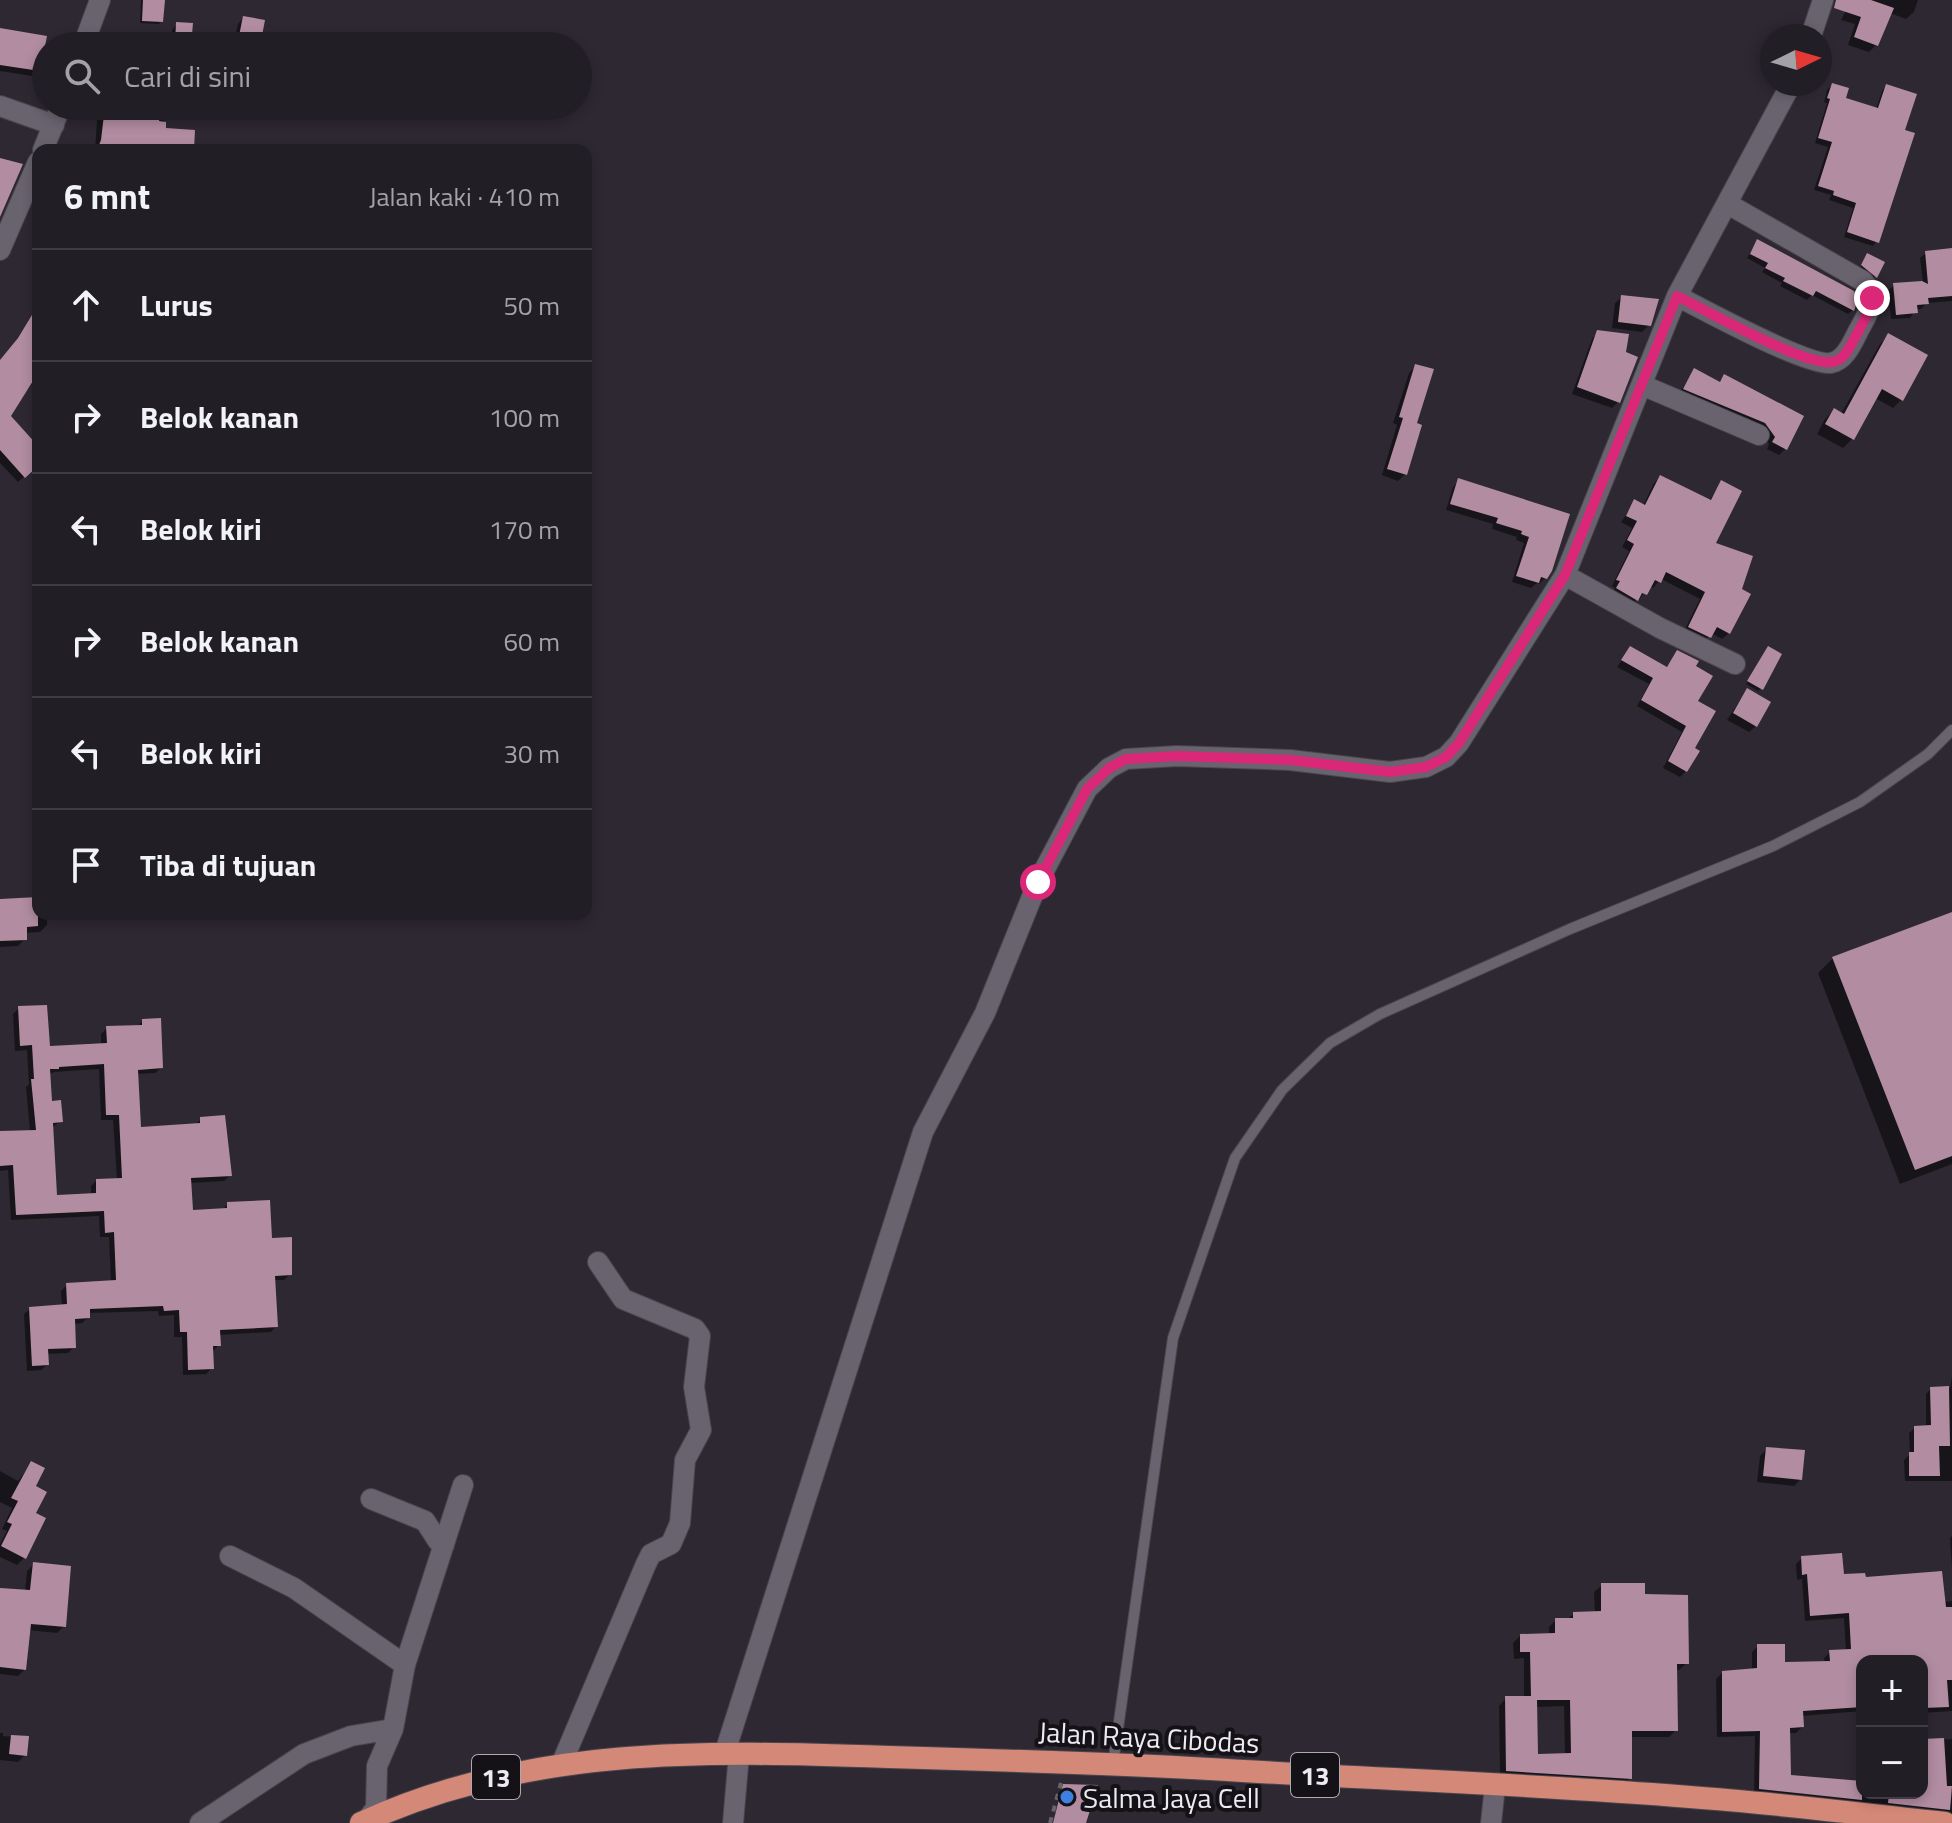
<!DOCTYPE html>
<html lang="id">
<head>
<meta charset="utf-8">
<style>
  :root { --surface:#221e26; --page:#2e2b32; --text:#f1f3f6; --muted:#a2a2a7; --line:#3f3c43 }
  body { margin:0; font-family:"Titillium Web",sans-serif; background:var(--page); color:var(--text) }
  .controls { position:absolute; right:24px; bottom:24px; display:grid; overflow:hidden; border-radius:16px; box-shadow:0 4px 12px #0003 }
  .controls button { width:72px; height:72px; display:grid; place-items:center; padding:0; border:0; border-bottom:2px solid var(--line); background:var(--surface); color:var(--text); font:40px sans-serif }
  .compass { position:absolute; left:1760px; top:24px; width:72px; height:72px; border-radius:50%; background:var(--surface); box-shadow:0 4px 12px #0003; rotate:85deg }
  .stop { position:absolute; width:24px; height:24px; margin:-18px; border:6px solid #db2777; border-radius:50%; background:#fff }
  .stop.end { background:#db2777; border-color:#fff; box-shadow:0 2px 8px #0008 }
  .list { margin:0; padding:0; list-style:none }
  h2 { display:flex; justify-content:space-between; align-items:center; height:104px; margin:0; padding:0 32px; font-size:34px }
  h2 small { font-size:26px; font-weight:400; color:var(--muted) }
  .list li { display:grid; grid-template-columns:52px 1fr auto; gap:24px; align-items:center; box-sizing:border-box; height:112px; padding:0 32px; border-top:2px solid var(--line) }
  .list b { display:block; font-size:30px; white-space:nowrap }
  .list em { font-size:26px; font-style:normal; color:var(--muted) }
  .icon { flex:none; width:44px; height:44px; fill:none; stroke:currentColor; stroke-width:2; stroke-linecap:round; stroke-linejoin:round }
  .map { position:relative; flex:none; width:1952px; height:1823px; overflow:hidden }
  .search { position:absolute; background:var(--surface); box-shadow:0 4px 12px #0003; left:32px; top:32px; width:560px; height:88px; display:flex; align-items:center; gap:20px; box-sizing:border-box; padding:0 28px; border-radius:44px; color:var(--muted); font-size:30px }
  .panel { position:absolute; background:var(--surface); box-shadow:0 4px 12px #0003; left:32px; top:144px; width:560px; height:776px; border-radius:16px }
  .map>svg:first-child { display:block }
</style>
</head>
<body>
<div class="map">
<svg width="1952" height="1823" viewBox="0 0 1952 1823">
  <rect width="100%" height="100%" fill="#2e2832"/>
  <!-- shadow -->
  <path fill="#0007" fill-rule="evenodd" d="M141 0H163L161 21 159 24 140 23Z
    M1851 0H1918L1914 12 1906 19 1890 13 1877 44 1869 52 1848 45 1855 24 1841 20Z
    M243 18 258 46H233L238 24Z
    M177 24 189 40 222 46H171L172 30Z
    M0 30 39 70 32 76 0 71Z
    M1832 85 1843 99 1876 109 1882 91 1886 86 1902 131 1877 241 1873 246 1844 237 1853 208 1829 200 1831 195 1814 190 1828 147 1815 143 1827 103 1824 102 1827 90Z
    M98 106H165L163 130 192 150H95Z
    M1757 242 1853 310 1848 314 1812 295 1807 300 1780 286 1782 283 1762 272 1765 268 1747 258Z
    M1952 250V301L1927 303 1921 309H1916L1910 318 1891 319 1888 291 1894 285 1923 283 1920 258 1926 253Z
    M1868 255 1883 263 1869 284 1856 273Z
    M1622 297 1649 325 1642 332 1612 328 1615 303Z
    M31 319 38 323V376L8 416 38 449V464L18 482 0 463V363Z
    M1598 332 1618 402 1612 408 1572 394 1592 339Z
    M1889 335 1902 399 1893 408 1875 398 1852 439 1843 448 1817 434 1825 419 1834 410 1841 414 1880 344Z
    M1416 366 1415 425 1405 474 1398 481 1382 475 1397 425 1393 423 1409 373Z
    M1694 371 1718 383 1724 377 1802 417 1785 449 1779 455 1767 449 1769 444 1758 430 1678 395Z
    M1660 477 1709 501 1722 482 1713 545 1729 633 1722 639 1711 633 1703 643 1683 633 1700 599 1661 579 1653 588 1649 586 1639 600 1637 599 1630 606 1611 595 1615 588 1612 586 1629 551 1622 547 1632 528 1621 522 1635 502 1643 506 1654 483Z
    M1459 481 1567 515 1546 577 1539 584 1537 583 1531 588 1512 582 1524 543 1516 540 1517 537 1492 529 1493 524 1446 510 1453 487Z
    M1630 648 1666 668 1677 653 1696 702 1692 749 1686 771 1680 777 1663 768 1682 732 1637 706 1649 684 1617 667Z
    M1766 652 1761 688 1758 691 1746 684Z
    M1747 690 1756 726 1749 732 1727 720Z
    M38 899V914H47V925L40 932 25 933V939L18 946 0 947V901Z
    M1952 913V1164L1900 1184 1818 973 1833 958Z
    M19 1008 48 1048 101 1045V1034L107 1028 137 1027 142 1021 161 1068 155 1073 137 1074 139 1129 195 1125 201 1119 229 1176 224 1181 190 1183 192 1212 222 1210 228 1204 270 1240 290 1274 284 1280H273L276 1326 271 1332 218 1335 219 1345 213 1351 212 1368 206 1374 183 1375 182 1337H174V1315L159 1316 158 1311 88 1313V1318L82 1323 73 1324 74 1347 68 1353 46 1354 47 1365 41 1370 27 1371 24 1314 30 1309 62 1307 61 1291 67 1285 111 1283 109 1237H100L99 1216 11 1220 8 1170 0 1171V1133L30 1132 26 1087 29 1084 27 1050 15 1051 13 1014ZM99 1069 101 1120H113L117 1180 96 1181 91 1186V1195L55 1197 51 1128 60 1122 50 1103 49 1074 54 1072Z
    M1952 1376V1481H1905L1904 1460 1910 1454 1909 1433 1915 1428 1926 1427V1394L1931 1389 1950 1388Z
    M1767 1449 1801 1479 1794 1486 1757 1482 1760 1456Z
    M31 1464 33 1514 24 1558 17 1565 0 1557V1544L7 1531 2 1529 12 1508 0 1502V1471L18 1481Z
    M1952 1536V1569L1950 1538Z
    M1802 1558 1842 1576 1864 1579 1944 1602 1952 1601V1711L1922 1713V1661H1862V1711L1802 1716V1727L1796 1733H1788L1789 1777 1862 1783V1793H1922V1741L1952 1739V1823L1754 1794 1755 1736 1717 1737 1716 1679 1722 1673 1752 1671V1652L1758 1646 1783 1664 1825 1663 1824 1658 1830 1652 1846 1651 1844 1618 1805 1621 1802 1579 1797 1580 1796 1564Z
    M34 1564 64 1626 57 1633 28 1630 25 1669 18 1676 0 1674V1590L25 1592 27 1571Z
    M1602 1585 1643 1596 1687 1663 1679 1670H1675L1676 1730 1669 1737H1630V1778L1623 1785 1500 1777 1499 1706 1506 1698H1524V1658L1514 1659 1513 1643 1520 1636 1549 1635V1627L1556 1620H1567L1574 1613H1595L1594 1592ZM1564 1706 1565 1755 1536 1756 1535 1707Z
    M0 1733H3V1736L26 1738 25 1755 18 1762 0 1760Z"/>
  <!-- building -->
  <path fill="#b28da2" fill-rule="evenodd" d="M143 0H165L163 22 142 21Z
    M1836 0H1871L1894 8 1878 46 1854 37 1861 17 1834 8Z
    M243 16 265 20 260 46H237Z
    M176 22 193 23 191 46H175Z
    M0 28 47 36 40 71 0 65Z
    M1832 83 1849 88 1846 98 1878 108 1886 84 1917 94 1905 130 1915 133 1879 243 1847 232 1856 203 1833 195 1834 191 1818 186 1832 142 1818 138 1830 99 1827 98Z
    M105 106H160L159 121 166 122V128L195 130 194 150H97L101 140Z
    M0 158 23 164 0 217Z
    M1757 239 1854 291 1858 299 1854 311 1816 291 1813 296 1783 281 1785 278 1765 268 1768 263 1750 254Z
    M1952 248V296L1928 298 1929 304 1917 305 1918 313 1896 315 1893 283 1922 281 1928 284 1925 251Z
    M1867 253 1885 262 1877 278 1861 265Z
    M1621 295 1659 299 1651 326 1618 322Z
    M38 305V373L11 416 38 446V466L25 478 0 450V360L18 338Z
    M1597 330 1629 334 1626 352 1638 357 1620 403 1577 387Z
    M1888 333 1928 355 1903 401 1882 389 1854 440 1825 424 1834 408 1844 414Z
    M1415 364 1434 369 1417 423 1422 425 1407 475 1387 469 1403 418 1399 417Z
    M1694 368 1720 382 1724 374 1804 416 1787 450 1772 442 1775 437 1765 423 1683 389Z
    M1660 475 1711 500 1721 480 1742 491 1716 543 1753 556 1742 589 1751 594 1730 634 1717 627 1711 638 1688 627 1705 592 1666 572 1661 583 1655 580 1647 595 1642 593 1638 601 1616 588 1620 581 1616 580 1634 544 1627 540 1637 521 1626 516 1634 499 1645 505Z
    M1458 478 1570 514 1552 571 1547 579 1541 577 1539 583 1516 576 1529 537 1521 534 1522 531 1496 523 1498 518 1450 504Z
    M1630 646 1667 667 1677 650 1699 661 1696 666 1713 676 1698 701 1716 711 1695 748 1700 751 1687 772 1668 761 1686 726 1641 700 1653 678 1621 660Z
    M1768 646 1782 654 1763 690 1747 681Z
    M1747 688 1771 702 1757 727 1733 713Z
    M38 897V926L27 927V940L0 941V899Z
    M1952 912V1156L1915 1170 1832 957Z
    M47 1005 50 1046 107 1043 106 1026 142 1025V1019L161 1018 163 1068 138 1070 141 1127 200 1123V1117L225 1115 232 1176 191 1178 193 1210 227 1208V1202L270 1200 272 1238 292 1237V1275L275 1276 278 1327 220 1330 221 1346H213L214 1369 188 1370 187 1332H180L179 1310 164 1311 163 1306 90 1309V1318L75 1319 76 1348 48 1349 49 1365 32 1366 29 1307 67 1304 66 1283 116 1280 114 1232 105 1233 104 1211 16 1215 13 1165 0 1166V1131L36 1130 31 1079H34L32 1045 20 1046 18 1006ZM104 1064 106 1115H119L122 1178 96 1179V1193L57 1195 53 1123 63 1122 61 1100 52 1101 50 1069H59V1067Z
    M1949 1386 1950 1446H1939L1940 1476H1909V1452H1914V1426L1931 1425 1930 1387Z
    M1766 1447 1805 1450 1802 1480 1763 1476Z
    M31 1461 45 1468 36 1486 47 1492 36 1513 46 1518 26 1559 1 1546 12 1524 7 1522 18 1501 11 1498Z
    M1842 1553 1844 1574 1865 1573 1866 1577 1942 1571 1946 1607H1952V1680H1947L1949 1707 1923 1708 1922 1661H1862V1707L1803 1711 1804 1727 1790 1728 1791 1775 1862 1781V1800L1759 1789 1760 1731 1722 1732V1671L1757 1668V1644H1785V1662L1830 1661 1829 1650 1851 1649 1849 1613 1810 1616 1807 1574 1802 1575 1801 1556Z
    M33 1562 71 1566 66 1627 31 1624 26 1670 0 1667V1588L30 1590Z
    M1601 1583H1645V1594L1688 1595 1689 1664H1677L1678 1731H1632V1779L1506 1771 1505 1696H1531L1530 1652H1520V1634L1555 1633V1618H1573V1612L1601 1611ZM1537 1700H1570L1571 1753 1538 1754Z
    M11 1735 29 1736 27 1756 9 1754Z
    M1944 1738 1947 1786H1952L1950 1810 1888 1803 1889 1793H1922V1782L1925 1783 1922 1739Z
    M1063 1784 1098 1785 1086 1823H1053Z"/>
  <g fill="none" stroke-linecap="round" stroke-linejoin="round">
    <defs>
      <path id="service" d="M1113 1764 1173 1338 1235 1158 1282 1090 1330 1043 1380 1014 1570 929 1773 846 1860 802 1928 754 1952 730"/>
      <path id="minor" d="M1811 36 1823 0
        M83 46 100 0
        M0 106 54 125
        M43 150 61 106
        M0 250 38 162
        M1677 296C1704 310 1807 366 1831 363 1847 360 1854 338 1861 326 1871 308 1877 298 1863 281L1728 204
        M1642 385 1759 435
        M1565 575 1660 628 1735 664
        M371 1499 425 1521 438 1541 444 1545
        M230 1556 294 1588 405 1665
        M724 1755 923 1132 985 1013 1038 882 1087 789 1109 768 1126 759 1177 756 1290 760 1390 772 1426 767 1446 757 1459 743 1565 575 1677 296 1791 84
        M561 1765 646 1564 651 1554 671 1544 680 1523 685 1460 701 1430 694 1387 700 1336 695 1329 623 1299 598 1262
        M366 1821 376 1808 377 1766 393 1729 405 1665 463 1485
        M200 1823 304 1754 351 1736 393 1729
        M733 1823 739 1754
        M1491 1823 1495 1786"/>
      <path id="trunk" d="M361 1823C530 1745 708 1751 889 1757 996 1760 1103 1763 1210 1769 1370 1779 1530 1784 1690 1797 1775 1803 1860 1814 1945 1823"/>
    </defs>
    <!-- service casing -->
    <use href="#service" stroke="#4a454e" stroke-width="12"/>
    <!-- minor casing -->
    <use href="#minor" stroke="#4a454e" stroke-width="22"/>
    <!-- trunk casing -->
    <use href="#trunk" stroke="#4a454e" stroke-width="24"/>
    <!-- path -->
    <path stroke="#68636c" stroke-width="4" stroke-dasharray="6 6" stroke-linecap="butt" d="M1050 1823 1061 1783"/>
    <!-- service -->
    <use href="#service" stroke="#69636f" stroke-width="10"/>
    <!-- minor -->
    <use href="#minor" stroke="#69636f" stroke-width="20"/>
    <!-- trunk -->
    <use href="#trunk" stroke="#d48877" stroke-width="22"/>
  </g>
  <g fill="none" stroke-linecap="round" stroke-linejoin="round">
    <!-- route -->
    <path stroke="#db2777" stroke-width="10" d="M1038 882 1087 789 1109 768 1126 759 1177 756 1290 760 1390 772 1426 767 1446 757 1459 743 1565 575 1677 296C1705 310 1805 366 1831 362 1846 361 1851 343 1858 332 1864 320 1871 311 1872 298"/>
  </g>
  <!-- markers -->
  <circle fill="#3f7fe0" stroke="#151217" stroke-width="3" cx="1067" cy="1797" r="8"/>
  <g text-anchor="middle" dominant-baseline="central" stroke-width="8" stroke-linejoin="round" paint-order="stroke">
    <!-- shield labels -->
    <g fill="#151217" stroke="#aca9b0" stroke-width="2">
      <rect x="1291" y="1753" width="48" height="44" rx="6"/>
      <rect x="472" y="1755" width="48" height="44" rx="6"/>
    </g>
    <g font-size="26" font-weight="bold" fill="#edeaf1">
      <text x="1315" y="1775">13</text>
      <text x="496" y="1777">13</text>
    </g>
    <!-- street labels -->
    <g font-size="28" fill="#edeaf1" stroke="#151217">
      <text transform="translate(1149 1737) rotate(3)">Jalan Raya Cibodas</text>
    </g>
    <!-- poi labels -->
    <g font-size="28" fill="#edeaf1" stroke="#151217" text-anchor="start">
      <text x="1083" y="1797">Salma Jaya Cell</text>
    </g>
  </g>
</svg>
<div class="controls">
<button>+</button>
<button>−</button>
</div>
<svg class="compass" viewBox="-18 -18 36 36"><path d="M0-13l5 13h-10z" fill="#e53935"/><path d="M0 13l5-13h-10z" fill="#a2a2a7"/></svg>
<div class="stop" style="left:1038px;top:882px"></div>
<div class="stop end" style="left:1872px;top:298px"></div>
<div class="search"><svg class="icon" aria-label="search" viewBox="0 0 24 24"><circle cx="10" cy="10" r="6"/><path d="M15 15l6 6"/></svg>Cari di sini</div>
<section class="panel">
<h2>6 mnt<small>Jalan kaki · 410 m</small></h2>
<ul class="list">
<li><svg class="icon" aria-label="ahead" viewBox="0 0 24 24"><path d="M12 20V5M6 11l6-6 6 6"/></svg><div><b>Lurus</b></div><em>50 m</em></li>
<li><svg class="icon" aria-label="right" viewBox="0 0 24 24"><path d="M7 20v-9h11M14 6l5 5-5 5"/></svg><div><b>Belok kanan</b></div><em>100 m</em></li>
<li><svg class="icon" aria-label="left" viewBox="0 0 24 24"><path d="M17 20v-9H6M10 6l-5 5 5 5"/></svg><div><b>Belok kiri</b></div><em>170 m</em></li>
<li><svg class="icon" aria-label="right" viewBox="0 0 24 24"><path d="M7 20v-9h11M14 6l5 5-5 5"/></svg><div><b>Belok kanan</b></div><em>60 m</em></li>
<li><svg class="icon" aria-label="left" viewBox="0 0 24 24"><path d="M17 20v-9H6M10 6l-5 5 5 5"/></svg><div><b>Belok kiri</b></div><em>30 m</em></li>
<li><svg class="icon" aria-label="arrive" viewBox="0 0 24 24"><path d="M6 21V4h12l-3 4 3 4H6"/></svg><div><b>Tiba di tujuan</b></div></li>
</ul>
</section>
</div>
</body>
</html>
